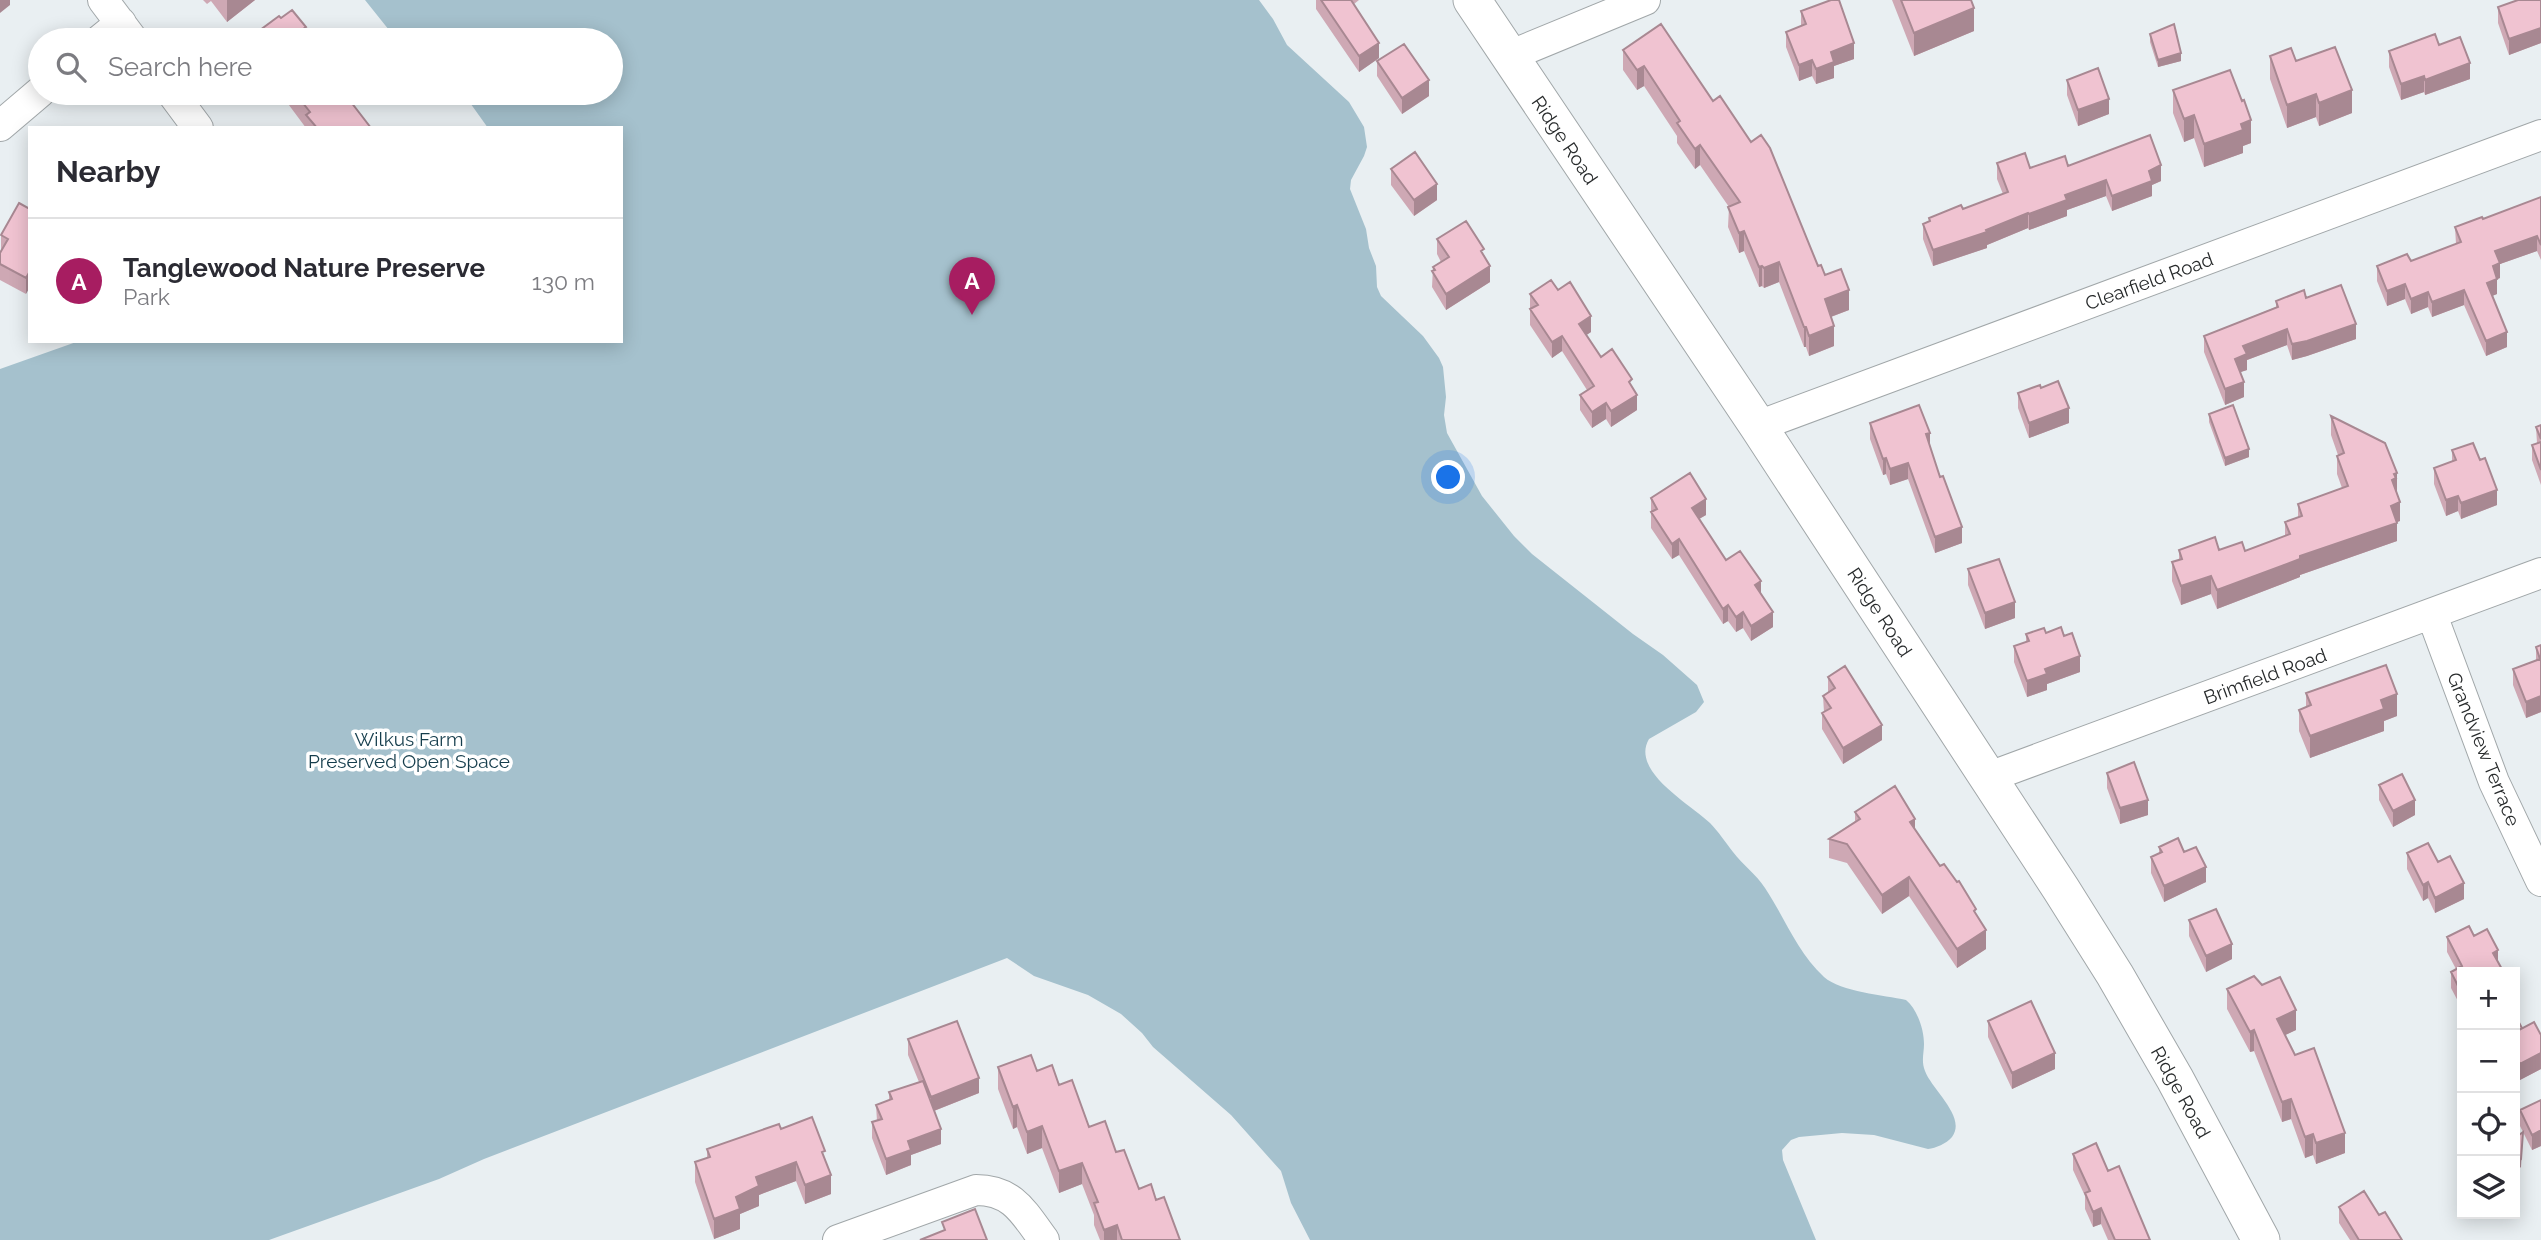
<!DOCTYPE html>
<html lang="en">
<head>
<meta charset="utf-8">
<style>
  :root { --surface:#fff; --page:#f2f2f3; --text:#2b2b33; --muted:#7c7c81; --line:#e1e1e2; --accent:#a71d61 }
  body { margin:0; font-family:Raleway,sans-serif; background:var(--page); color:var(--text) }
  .controls { position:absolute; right:21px; bottom:21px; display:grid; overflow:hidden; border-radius:0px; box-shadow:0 4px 18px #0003 }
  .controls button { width:63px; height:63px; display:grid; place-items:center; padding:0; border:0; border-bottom:2px solid var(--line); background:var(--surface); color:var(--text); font:35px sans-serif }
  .you { position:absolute; left:1449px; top:478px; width:24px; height:24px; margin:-18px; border:5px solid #fff; border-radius:50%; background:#1a73e8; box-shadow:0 0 0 10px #1a73e833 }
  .badge { display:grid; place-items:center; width:46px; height:46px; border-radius:50%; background:var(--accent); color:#fff; font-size:23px; font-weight:700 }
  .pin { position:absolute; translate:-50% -58px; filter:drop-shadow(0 2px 4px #0008) }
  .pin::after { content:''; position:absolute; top:37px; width:24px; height:21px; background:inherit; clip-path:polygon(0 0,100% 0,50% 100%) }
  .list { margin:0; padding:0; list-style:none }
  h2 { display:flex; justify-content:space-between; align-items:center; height:91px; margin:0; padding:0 28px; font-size:30px }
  h2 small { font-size:23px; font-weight:400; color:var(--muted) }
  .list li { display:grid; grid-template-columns:46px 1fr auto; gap:21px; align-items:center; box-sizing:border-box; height:126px; padding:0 28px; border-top:2px solid var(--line) }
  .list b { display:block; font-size:26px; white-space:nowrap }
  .list p { margin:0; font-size:23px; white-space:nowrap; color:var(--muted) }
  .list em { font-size:23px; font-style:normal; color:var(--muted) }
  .icon { flex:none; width:38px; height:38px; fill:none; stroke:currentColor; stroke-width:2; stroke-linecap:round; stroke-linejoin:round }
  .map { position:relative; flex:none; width:2541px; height:1240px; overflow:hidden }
  .search { position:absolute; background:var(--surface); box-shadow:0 4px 18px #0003; left:28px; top:28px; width:595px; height:77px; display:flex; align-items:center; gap:18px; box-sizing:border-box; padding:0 24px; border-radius:38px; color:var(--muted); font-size:26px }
  .panel { position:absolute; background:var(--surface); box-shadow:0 4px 18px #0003; left:28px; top:126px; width:595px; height:217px; border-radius:0px }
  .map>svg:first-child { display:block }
</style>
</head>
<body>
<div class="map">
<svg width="2541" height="1240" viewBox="0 0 2541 1240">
  <rect width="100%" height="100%" fill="#e9eff2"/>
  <!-- green -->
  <path fill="#a5c1cd" d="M365 0H1259L1273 19 1287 45 1349 102 1364 127 1367 147 1364 156 1351 180 1350 189 1366 229 1369 248 1376 266 1377 287 1381 296 1423 336 1439 358 1443 367 1446 397 1444 415 1447 433 1482 496 1514 536 1532 554 1633 634 1663 655 1697 685 1704 702 1696 712 1649 739C1630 771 1690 804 1710 823 1718 831 1726 843 1733 852 1743 865 1756 874 1765 888 1785 918 1797 952 1824 977 1841 992 1884 995 1906 1000 1917 1009 1924 1029 1924 1044 1924 1053 1921 1061 1925 1071 1932 1090 1967 1117 1952 1137 1946 1144 1936 1148 1928 1149L1874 1135 1842 1133 1799 1137 1791 1140 1782 1150 1783 1160 1816 1240H1310L1291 1203 1281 1171 1231 1115 1153 1047 1142 1033 1121 1014 1088 995 1034 976 1007 958 484 1159 439 1179 269 1240H0V369L79 341H621V128H488L463 93H611V40H397Z"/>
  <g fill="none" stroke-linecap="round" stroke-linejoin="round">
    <defs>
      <path id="minor" d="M103 0 133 40
        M100 40 121 23
        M1509 56 1645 0
        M172 93 198 128
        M0 126 40 92
        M1758 426 2541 135
        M2432 615 2494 782 2541 881
        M1989 777 2541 573
        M838 1240 976 1190C1013 1190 1024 1213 1044 1240"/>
      <path id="tertiary" d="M1472 0 1758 426 2061 889 2115 975 2175 1079 2261 1240"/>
    </defs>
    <!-- minor casing -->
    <use href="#minor" stroke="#a1a7a9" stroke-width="32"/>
    <!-- tertiary casing -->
    <use href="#tertiary" stroke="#a1a7a9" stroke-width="39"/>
    <!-- minor -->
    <use href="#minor" stroke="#fff" stroke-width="30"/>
    <!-- tertiary -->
    <use href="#tertiary" stroke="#fff" stroke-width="37"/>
  </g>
  <!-- wall -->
  <path fill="#cea8b4" d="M203 0H255L227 22 211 1 207 4Z
    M1316 0H1359L1354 4 1379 58 1359 72 1316 9Z
    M1892 0H1971L1974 31 1914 56Z
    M2541 0V43L2509 55 2498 23V7Z
    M1801 11 1854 59 1834 66V78L1816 84 1812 76 1799 81 1786 47V32L1801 26Z
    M1661 24 1818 266 1849 310 1831 317 1834 346 1809 356 1806 347H1804L1779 282 1764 288 1762 286 1759 287 1744 251 1739 253 1728 227 1729 207 1700 165 1695 169 1677 143V136L1644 86 1637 90 1623 70V50Z
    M2150 34 2181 61 2158 67 2150 42Z
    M2439 45 2470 79 2425 95 2424 92 2401 100 2389 67V51Z
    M2270 56 2296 61 2352 113 2319 126 2316 117 2287 128 2270 79Z
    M1377 61 1429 96 1402 114 1377 76Z
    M2067 80 2109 114 2078 126 2067 95Z
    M2173 90 2251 143 2243 146V153L2204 167 2194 138 2184 142 2173 113Z
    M280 93H344L371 128H306Z
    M1997 163 2030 168 2068 166 2161 181 2152 185V196L2112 211 2106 196 2067 210V216L2029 230 2028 228 1987 245V248L1933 266 1923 239V224L1929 222V218L1963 209 2003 194 1997 179Z
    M1391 169 1437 200 1414 216 1391 185Z
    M2541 197V260L2537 251 2500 264V278L2497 279V294L2492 296 2507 347 2486 356 2464 305 2432 317 2428 307 2411 314 2405 299 2387 306 2377 281V266L2411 261 2456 244 2455 227 2483 219Z
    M30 209 26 294 0 280V253L1 250V235Z
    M1437 239 1484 257 1490 282 1446 310 1432 287 1433 267 1441 262 1437 254Z
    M1558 290 1591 332 1586 335 1601 357 1632 386 1637 410 1611 427 1606 419 1592 428 1580 410V395L1587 390 1562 351 1552 358 1530 325V294Z
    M2306 298 2356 339 2307 356 2292 360 2287 345 2247 360V370L2240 372 2244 397 2225 405 2204 352V336L2276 307V301Z
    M2041 388 2069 423 2029 438 2018 408V393Z
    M2209 414 2249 457 2225 466 2209 422Z
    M2331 416 2397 492 2400 521 2397 522V541L2300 575V577L2217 609 2211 594 2181 605 2172 581V562L2179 560V550L2245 551 2285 536V522L2298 517V504L2342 488 2337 474V456L2338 455 2331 435Z
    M1870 423 1930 446 1962 543 1935 553 1908 479 1890 485 1886 474 1883 475 1870 439Z
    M2541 425V485L2532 460V445L2537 443 2536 427Z
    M2452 450 2480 460 2497 505 2461 519 2458 511 2446 516 2434 484V468L2452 462Z
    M1651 498 1706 515 1699 519 1726 560 1761 594 1773 627 1751 641 1743 628 1736 632 1728 621 1723 624 1679 555 1672 559 1651 528Z
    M1968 569 2015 618 1985 629 1968 585Z
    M2046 633 2080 672 2047 684V690L2027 697 2014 662V646L2026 642V634Z
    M2541 645V712L2526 718 2513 685V669L2536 661V647Z
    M1828 677 1882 740 1843 764 1822 729V713L1824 712 1823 696 1828 693Z
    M2306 693 2397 716 2384 721V731L2310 758 2299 731V710L2306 707Z
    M2107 773 2148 815 2120 824 2107 788Z
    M2379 785 2415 815 2393 827 2379 800Z
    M1855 812 1915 829 1940 866 1976 914 1986 949 1957 968 1909 896 1882 914 1847 863 1829 858V839L1855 821Z
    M2159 847 2206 882 2164 902 2151 873V857L2159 854Z
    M2407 853 2438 862 2464 899 2435 913 2428 898 2423 901 2407 869Z
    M2189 920 2232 959 2206 972 2189 936Z
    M2474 936 2498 962 2503 972 2460 1005 2451 988V972L2456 969 2447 952V937Z
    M2227 989 2296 1030 2285 1035 2345 1153 2316 1164 2313 1155 2305 1158 2291 1119 2282 1122 2254 1051 2250 1052 2227 1009Z
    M2515 1015 2522 1029 2541 1035V1069L2520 1080 2515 1069Z
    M1988 1021 2055 1069 2012 1089 1988 1037Z
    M908 1039 979 1093 934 1111 941 1144 911 1155V1165L886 1175 872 1138V1122L877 1121 876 1105 889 1100V1092L919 1082 908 1055Z
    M998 1067 1037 1071 1059 1085 1089 1127 1116 1152 1139 1189 1156 1200 1180 1240H1100L1094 1225V1215L1082 1184 1059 1193 1042 1148 1027 1154 1017 1127 1013 1129 998 1089Z
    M2541 1100V1146L2532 1150 2523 1132 2521 1167 2523 1132 2520 1126V1110Z
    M781 1129 825 1159 831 1194 805 1204 796 1181 759 1195V1206L740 1214V1229L714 1239 695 1182V1162L707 1158V1149Z
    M2073 1154 2108 1171 2150 1240H2108L2101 1224 2093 1227 2085 1209V1196L2073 1170Z
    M2339 1207 2379 1215 2402 1240H2350L2339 1223Z"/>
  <!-- shaded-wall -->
  <path fill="#a88892" d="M0 0H10V5L0 13Z
    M227 0H255L227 22Z
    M1974 8V31L1914 56V33Z
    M306 27V40H294V35Z
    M2541 28V43L2509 55V39Z
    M1379 43V58L1359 72V56Z
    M1854 43V59L1834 66V78L1816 84V69L1831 52Z
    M2181 53V61L2158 67V60Z
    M1812 60V76L1799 81V65Z
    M2470 63V79L2425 95V80Z
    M1644 66V86L1637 90V70Z
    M2424 76V92L2401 100V84Z
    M1429 80V96L1402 114V98Z
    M2352 90V113L2319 126V103Z
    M2316 94V117L2287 128V105Z
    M2109 99V114L2078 126V110Z
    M2194 115V138L2184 142V119Z
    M2251 120V143L2243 146V153L2204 167V144L2241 124Z
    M1700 145V165L1695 169V149Z
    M2161 165V181L2152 185V196L2112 211V196L2149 171Z
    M2106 180V196L2067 210V216L2029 230V214L2065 195Z
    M1437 184V200L1414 216V200Z
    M2028 213V228L1987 245V248L1933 266V250Z
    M1744 231V251L1739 253V233Z
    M2537 236V251L2500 264V278L2493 281V266L2495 251Z
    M1779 262V282L1764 288V268Z
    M1490 266V282L1446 310V294Z
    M1762 266V286L1759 287V267Z
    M30 271V287L26 294V278Z
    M2497 279V294L2487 298V283Z
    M2405 284V299L2387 306V291Z
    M1849 290V310L1825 319V299Z
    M2464 290V305L2432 317V302Z
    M2428 292V307L2411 314V299Z
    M1591 316V332L1579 340V324Z
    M2356 324V339L2307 356 2292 360V344Z
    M1834 326V346L1809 356V336Z
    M1804 327H1806V347H1804Z
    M2287 329V345L2247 360V370L2235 374V359L2243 346Z
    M2507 332V347L2486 356V341Z
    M1562 336V351L1552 358V342Z
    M2244 382V397L2225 405V389Z
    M1637 395V410L1611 427V411Z
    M1606 403V419L1592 428V412Z
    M2069 408V423L2029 438V423Z
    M1930 433V448L1926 434Z
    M2249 449V457L2225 466V458Z
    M1886 458V474L1883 475V459Z
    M1908 463V479L1890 485V469Z
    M2397 473V492H2396L2392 480 2394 474Z
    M2497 490V505L2461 519V503Z
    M2458 496V511L2446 516V500Z
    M1706 499V515L1692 523V508Z
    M2400 502V521L2391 524V506Z
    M2397 523V541L2300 575V577L2217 609V590L2300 556Z
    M1962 527V543L1935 553V537Z
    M1679 539V555L1672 559V544Z
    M2211 576V594L2181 605V586Z
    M1761 581V597L1755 585Z
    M2015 602V618L1985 629V613Z
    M1728 605V621L1723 624V609Z
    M1743 612V628L1736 632V617Z
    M1773 612V627L1751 641V626Z
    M2080 656V672L2047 684V690L2027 697V681L2045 669Z
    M2397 694V716L2384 721V731L2310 758V736L2381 700Z
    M2541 696V712L2526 718V702Z
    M1882 725V740L1843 764V748Z
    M2148 800V815L2120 824V808Z
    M2415 800V815L2393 827V811Z
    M1915 819V838L1910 822Z
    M2206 867V882L2164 902V886Z
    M1909 877V896L1882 914V895Z
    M2428 882V898L2423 901V885Z
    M2464 883V899L2435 913V898Z
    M1986 930V949L1957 968V949Z
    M2232 944V959L2206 972V956Z
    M2498 950V966L2493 953Z
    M2462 989V1005H2460V990Z
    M2296 1010V1030L2277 1039V1019Z
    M2254 1030V1051L2250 1052V1032Z
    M2055 1053V1069L2012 1089V1073Z
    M2541 1053V1069L2520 1080V1064Z
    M979 1078V1093L931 1112V1097Z
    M2291 1099V1119L2282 1122V1102Z
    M1017 1105V1127L1013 1129V1107Z
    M1042 1126V1148L1027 1154V1132Z
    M941 1129V1144L911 1155V1165L886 1175V1159L908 1141Z
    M2541 1130V1146L2532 1150V1135Z
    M2523 1132 2521 1167 2515 1172V1165Z
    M2345 1133V1153L2316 1164V1143Z
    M2313 1134V1155L2305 1158V1137Z
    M796 1162V1181L759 1195V1206L740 1214V1229L714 1239V1219L756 1177Z
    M1082 1163V1184L1059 1193V1171Z
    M831 1175V1194L805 1204V1185Z
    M2101 1208V1224L2093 1227V1212Z
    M1117 1225V1240H1104V1230Z"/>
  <!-- building -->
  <path fill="#f0c3d1" stroke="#a88892" stroke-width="2" d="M1321 0H1351L1379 43 1359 56Z
    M1831 0H1839L1854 43 1831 52 1834 62 1816 69 1812 60 1799 65 1786 32 1806 24 1801 11Z
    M1901 0H1971L1974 8 1914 33Z
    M2518 0H2541V28L2509 39 2498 7Z
    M292 10 306 27 294 35 298 40H256L252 36 279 16 281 18Z
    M1661 24 1713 101 1720 96 1751 142 1761 135 1770 148 1818 266 1821 265 1825 275 1841 269 1849 290 1825 299 1834 326 1809 336 1806 327H1804L1779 262 1764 268 1762 266 1759 267 1744 231 1739 233 1728 207 1740 202 1700 145 1695 149 1677 123 1680 121 1644 66 1637 70 1623 50Z
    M2174 24 2181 53 2158 60 2150 34Z
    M2435 34 2439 45 2460 37 2470 63 2425 80 2424 76 2401 84 2389 51Z
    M1404 44 1429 80 1402 98 1377 61Z
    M2335 47 2352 90 2319 103 2316 94 2287 105 2270 56 2291 48 2296 61Z
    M2098 68 2109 99 2078 110 2067 80Z
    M2230 70 2242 101 2244 100 2251 120 2241 124 2243 130 2204 144 2194 115 2184 119 2173 90Z
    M295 93H344L371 128H317L306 115 310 112Z
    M2150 135 2161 165 2149 171 2152 181 2112 196 2106 180 2065 195 2067 200 2029 214 2028 213 1986 230 1987 232 1933 250 1923 224 1930 221 1929 218 1961 205 1963 209 2008 192 1997 163 2025 153 2030 168 2065 156 2068 166Z
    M1415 152 1437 184 1414 200 1391 169Z
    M2541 197V245L2537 236 2495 251 2500 263 2493 266 2497 279 2487 283 2507 332 2486 341 2464 290 2432 302 2428 292 2411 299 2405 284 2387 291 2377 266 2407 254 2411 261 2461 242 2455 227 2482 217 2483 219Z
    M19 203 30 209V271L26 278 0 264V253L8 239 1 235Z
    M1466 221 1484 249 1481 251 1490 266 1446 294 1432 271 1435 270 1433 267 1449 257 1437 239Z
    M1551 280 1558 290 1570 282 1591 316 1579 324 1601 357 1612 349 1632 379 1629 382 1637 395 1611 411 1606 403 1592 412 1580 395 1594 386 1562 336 1552 342 1530 309 1538 305 1530 294Z
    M2341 285 2356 324 2307 341 2292 344 2287 329 2243 346 2247 354 2235 359 2244 382 2225 389 2204 336 2278 307 2276 301 2304 290 2306 298Z
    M2058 381 2069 408 2029 423 2018 393 2040 385 2041 388Z
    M1919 405 1930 433 1926 434 1940 477 1943 476 1962 527 1935 537 1908 463 1890 469 1886 458 1883 459 1870 423Z
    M2233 405 2249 449 2225 458 2209 414Z
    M2331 416 2385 443 2397 473 2394 474 2396 478 2392 480 2400 502 2391 506 2397 523 2300 556V559L2217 590 2211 576 2181 586 2172 562 2182 559 2179 550 2215 537 2219 550 2242 542 2245 551 2290 534 2285 522 2302 516 2298 504 2348 486 2337 456 2344 453Z
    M2541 425V439L2536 427Z
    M2541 442V470L2532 445Z
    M2473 443 2480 460 2485 458 2497 490 2461 503 2458 496 2446 500 2434 468 2456 460 2452 450Z
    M1690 473 1706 499 1692 508 1726 560 1740 551 1761 581 1755 585 1773 612 1751 626 1743 612 1736 617 1728 605 1723 609 1679 539 1672 544 1651 512 1657 509 1651 498Z
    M1999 559 2015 602 1985 613 1968 569Z
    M2061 627 2064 636 2072 633 2080 656 2045 669 2047 674 2027 681 2014 646 2029 641 2026 634 2044 628 2046 633Z
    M2541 645V696L2526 702 2513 669 2540 659 2536 647Z
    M2386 665 2397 694 2381 700 2384 709 2310 736 2299 710 2311 705 2306 693Z
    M1845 666 1882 725 1843 748 1822 713 1831 708 1823 696 1835 688 1828 677Z
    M2134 762 2148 800 2120 808 2107 773Z
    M2402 774 2415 800 2393 811 2379 785Z
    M1895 786 1915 819 1910 822 1940 866 1944 864 1957 882 1959 881 1976 909 1974 911 1986 930 1957 949 1909 877 1882 895 1847 844 1829 839 1860 819 1855 812Z
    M2178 838 2184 852 2196 847 2206 867 2164 886 2151 857 2162 852 2159 847Z
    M2428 843 2438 862 2450 856 2464 883 2435 898 2428 882 2423 885 2407 853Z
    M2216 909 2232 944 2206 956 2189 920Z
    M2469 926 2474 936 2487 929 2498 950 2493 953 2503 971 2500 972H2462V989L2460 990 2451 972 2462 966 2447 937Z
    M2254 976 2262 985 2280 977 2296 1010 2277 1019 2295 1055 2314 1048 2345 1133 2316 1143 2313 1134 2305 1137 2291 1099 2282 1102 2254 1030 2250 1032 2227 989Z
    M2031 1001 2055 1053 2012 1073 1988 1021Z
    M2515 1015 2522 1028 2515 1032Z
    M957 1021 979 1078 931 1097 908 1039Z
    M2534 1022 2541 1035V1053L2520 1064 2515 1054V1032Z
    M1031 1055 1037 1071 1052 1065 1059 1085 1072 1080 1089 1127 1105 1121 1116 1152 1124 1150 1139 1189 1151 1184 1156 1200 1164 1197 1180 1240H1122L1117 1225 1104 1230 1094 1203 1098 1202 1082 1163 1059 1171 1042 1126 1027 1132 1017 1105 1013 1107 998 1067Z
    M923 1081 941 1129 908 1141 911 1150 886 1159 872 1122 882 1119 876 1105 892 1099 889 1092Z
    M2541 1100V1130L2532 1135 2520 1110Z
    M812 1117 825 1151 822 1152 831 1175 805 1185 796 1162 756 1177 759 1186 736 1197 740 1209 714 1219 695 1162 710 1157 707 1149 779 1124 781 1129Z
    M2523 1132 2521 1159 2515 1165V1138Z
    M2096 1143 2108 1171 2119 1166 2150 1240H2115L2101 1208 2093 1212 2085 1193 2090 1191 2073 1154Z
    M2364 1191 2379 1215 2385 1212 2402 1240H2359L2339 1207Z
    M975 1209 987 1240H920L945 1230 942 1222Z"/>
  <g text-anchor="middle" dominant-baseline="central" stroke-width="7" stroke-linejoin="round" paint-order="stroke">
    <!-- street labels -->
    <g font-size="19" fill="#282b2c" stroke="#fff">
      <text transform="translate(1565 140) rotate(56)">Ridge Road</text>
      <text transform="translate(2149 281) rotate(-20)">Clearfield Road</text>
      <text transform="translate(1880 612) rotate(57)">Ridge Road</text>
      <text transform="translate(2265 676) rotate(-20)">Brimfield Road</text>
      <text transform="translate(2484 749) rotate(68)">Grandview Terrace</text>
      <text transform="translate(2181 1092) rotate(61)">Ridge Road</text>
    </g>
    <!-- park labels -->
    <g font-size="19" fill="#153d4c" stroke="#fff">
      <text x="409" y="739">Wilkus Farm<tspan x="409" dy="22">Preserved Open Space</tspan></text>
    </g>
  </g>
</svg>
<div class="controls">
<button>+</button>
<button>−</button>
<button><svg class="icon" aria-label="locate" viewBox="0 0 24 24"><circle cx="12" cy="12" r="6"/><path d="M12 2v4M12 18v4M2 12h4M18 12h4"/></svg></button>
<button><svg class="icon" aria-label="layers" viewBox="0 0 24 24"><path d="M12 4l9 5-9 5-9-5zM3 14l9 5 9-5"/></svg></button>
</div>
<div class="you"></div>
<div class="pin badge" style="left:972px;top:315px">A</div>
<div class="search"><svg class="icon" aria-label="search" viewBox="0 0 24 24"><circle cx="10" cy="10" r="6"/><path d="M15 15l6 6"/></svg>Search here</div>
<section class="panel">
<h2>Nearby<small></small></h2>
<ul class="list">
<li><span class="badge">A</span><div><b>Tanglewood Nature Preserve</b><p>Park</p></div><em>130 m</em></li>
</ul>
</section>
</div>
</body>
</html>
